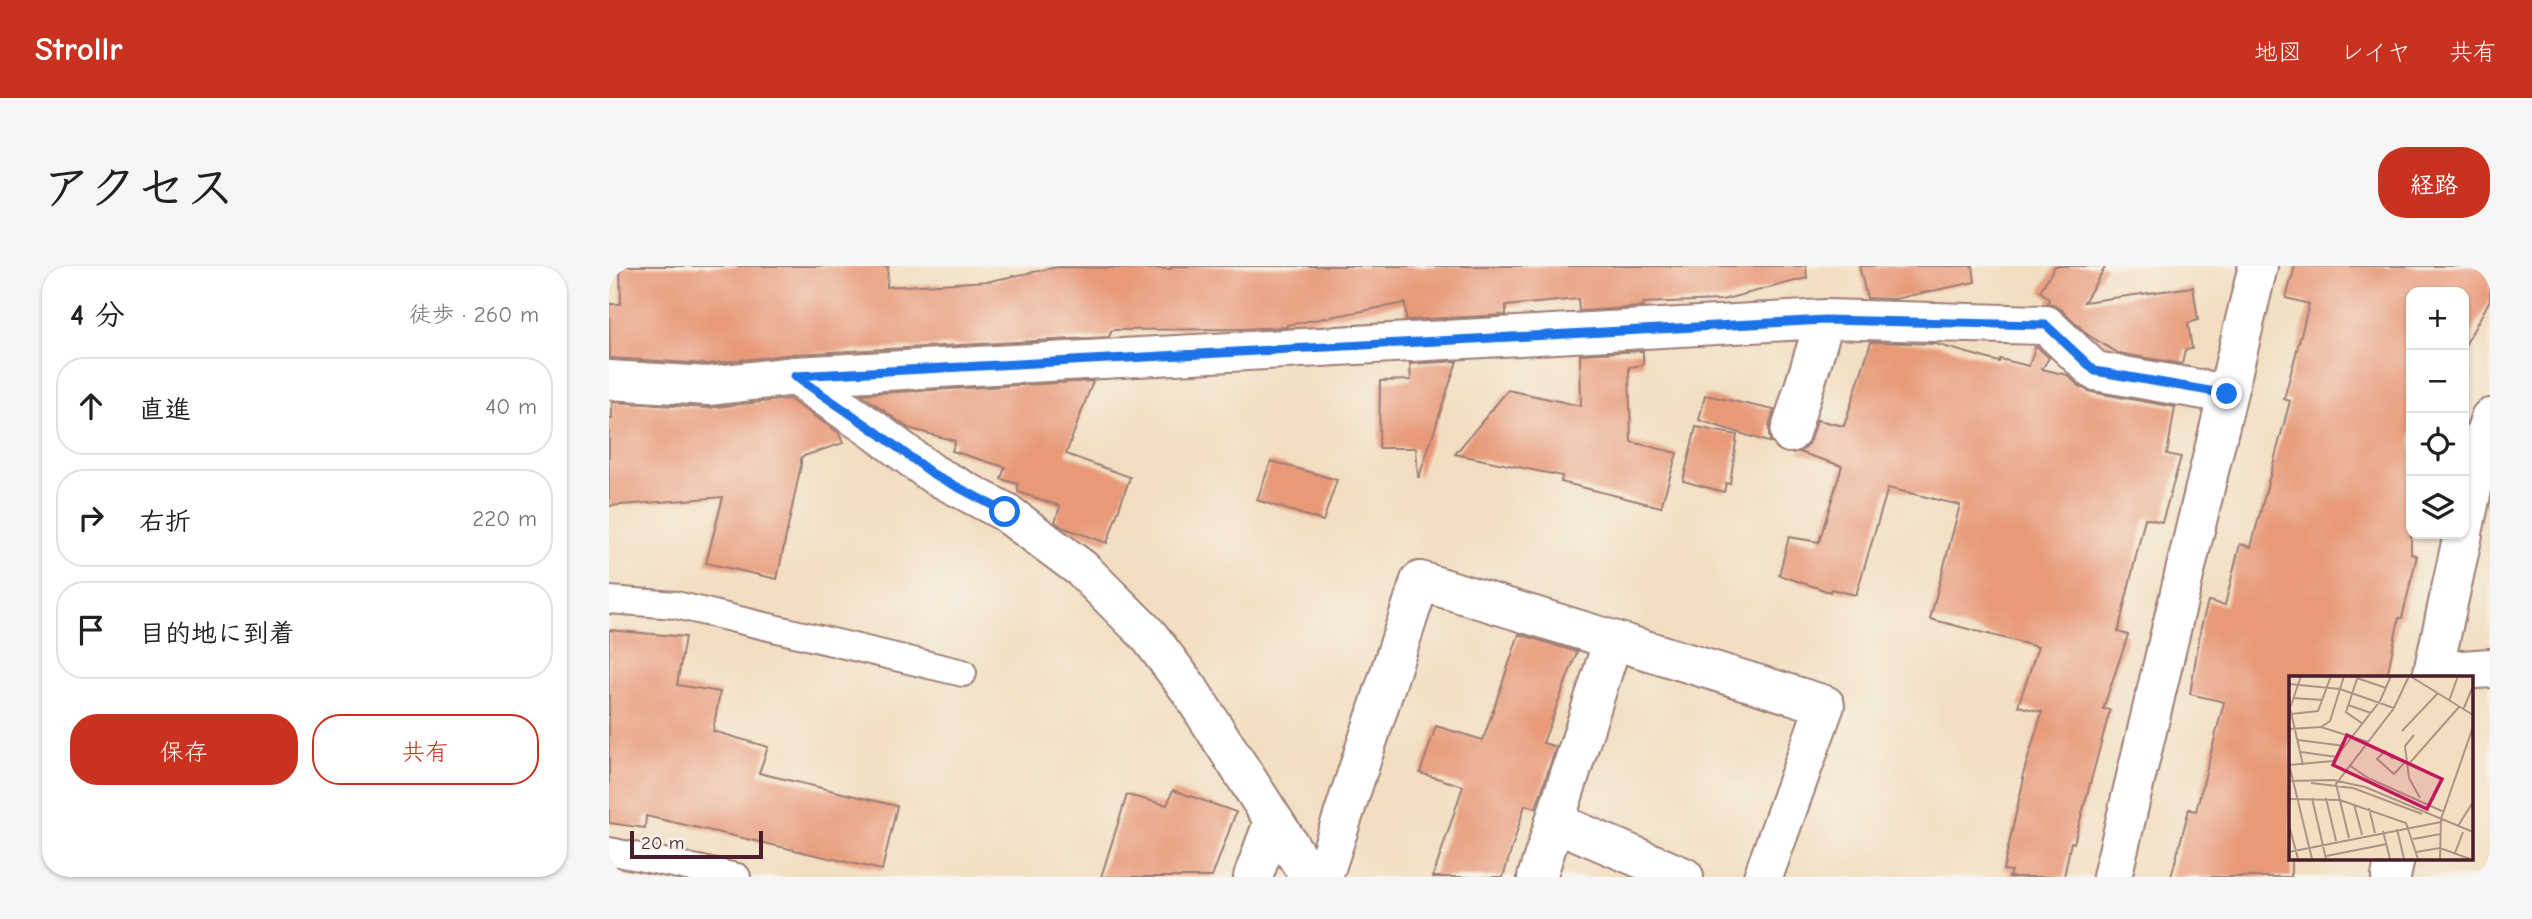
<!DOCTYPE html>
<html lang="ja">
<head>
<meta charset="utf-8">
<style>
  :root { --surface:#fff; --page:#f6f6f6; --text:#202124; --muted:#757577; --line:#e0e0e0; --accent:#c8321e }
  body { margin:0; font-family:"Comic Neue","Klee One",sans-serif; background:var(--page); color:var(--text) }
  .controls { position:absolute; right:21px; top:21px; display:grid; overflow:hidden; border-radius:14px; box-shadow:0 2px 5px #0004 }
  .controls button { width:63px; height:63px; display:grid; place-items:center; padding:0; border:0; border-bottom:2px solid var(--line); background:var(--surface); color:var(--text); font:35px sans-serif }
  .scale { position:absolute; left:21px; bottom:18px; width:133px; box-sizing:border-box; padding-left:7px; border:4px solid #4a1f2b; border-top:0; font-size:19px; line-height:24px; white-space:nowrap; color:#4a1f2b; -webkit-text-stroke:5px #f7f3e8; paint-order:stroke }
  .stop { position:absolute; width:21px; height:21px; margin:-16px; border:5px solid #1a73e8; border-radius:50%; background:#fff }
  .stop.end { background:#1a73e8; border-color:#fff; box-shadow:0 2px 7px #0008 }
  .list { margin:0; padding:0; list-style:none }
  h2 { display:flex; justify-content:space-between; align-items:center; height:91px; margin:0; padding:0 28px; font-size:30px }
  h2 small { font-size:23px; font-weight:400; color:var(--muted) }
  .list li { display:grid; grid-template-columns:46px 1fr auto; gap:21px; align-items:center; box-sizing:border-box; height:98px; margin:0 14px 14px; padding:0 14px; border:2px solid var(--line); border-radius:28px }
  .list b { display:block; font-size:26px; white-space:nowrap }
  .list em { font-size:23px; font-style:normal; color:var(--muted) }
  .actions { display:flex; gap:14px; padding:21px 28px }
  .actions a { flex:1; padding:16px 0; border:2px solid var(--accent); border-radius:28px; text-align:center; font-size:24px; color:var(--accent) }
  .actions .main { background:var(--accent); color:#fff }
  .icon { flex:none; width:38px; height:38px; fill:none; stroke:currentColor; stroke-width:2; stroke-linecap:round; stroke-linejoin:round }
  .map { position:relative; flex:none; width:1881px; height:611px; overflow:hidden; border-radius:28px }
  header { display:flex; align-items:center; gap:42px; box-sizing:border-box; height:98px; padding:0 35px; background:var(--accent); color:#fff }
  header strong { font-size:33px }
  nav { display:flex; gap:38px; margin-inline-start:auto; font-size:24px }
  .intro { display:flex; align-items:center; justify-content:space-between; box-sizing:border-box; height:168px; padding:0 42px }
  h1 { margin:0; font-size:49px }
  .button { padding:18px 32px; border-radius:28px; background:var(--accent); color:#fff; font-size:24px; font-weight:700 }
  main { display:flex; gap:42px; padding:0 42px }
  aside { flex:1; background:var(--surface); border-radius:28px; box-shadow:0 2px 5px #0004 }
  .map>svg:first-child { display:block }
</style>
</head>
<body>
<header>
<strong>Strollr</strong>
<nav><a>地図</a><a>レイヤ</a><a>共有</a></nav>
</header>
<div class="intro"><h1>アクセス</h1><a class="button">経路</a></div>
<main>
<aside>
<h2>4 分<small>徒歩 · 260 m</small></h2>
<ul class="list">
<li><svg class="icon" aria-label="ahead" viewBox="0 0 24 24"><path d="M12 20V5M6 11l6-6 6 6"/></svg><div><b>直進</b></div><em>40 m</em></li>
<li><svg class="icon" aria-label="right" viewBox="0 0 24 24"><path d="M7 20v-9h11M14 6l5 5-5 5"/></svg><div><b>右折</b></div><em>220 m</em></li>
<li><svg class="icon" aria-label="arrive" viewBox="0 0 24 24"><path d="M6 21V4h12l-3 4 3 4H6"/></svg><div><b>目的地に到着</b></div></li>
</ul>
<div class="actions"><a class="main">保存</a><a>共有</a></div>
</aside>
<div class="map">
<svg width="1881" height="611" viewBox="0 0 1881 611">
  <rect width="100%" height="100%" fill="#f7f3e8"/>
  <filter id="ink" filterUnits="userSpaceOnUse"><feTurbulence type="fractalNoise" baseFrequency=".0143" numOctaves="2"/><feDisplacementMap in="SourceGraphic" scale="14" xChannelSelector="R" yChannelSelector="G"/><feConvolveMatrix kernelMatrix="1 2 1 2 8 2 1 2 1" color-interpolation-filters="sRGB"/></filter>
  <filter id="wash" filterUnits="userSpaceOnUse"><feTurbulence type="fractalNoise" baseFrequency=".00686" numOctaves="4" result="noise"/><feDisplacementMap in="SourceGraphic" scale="28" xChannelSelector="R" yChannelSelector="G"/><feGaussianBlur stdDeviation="1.57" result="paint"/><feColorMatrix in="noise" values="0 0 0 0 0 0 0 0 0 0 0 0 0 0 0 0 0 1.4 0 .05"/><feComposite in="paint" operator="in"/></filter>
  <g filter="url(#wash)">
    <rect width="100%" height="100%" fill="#f2dec1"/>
    <g id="blocks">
      <!-- building -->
      <path fill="#e89978" d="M11 0H279L278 21 381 15 449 1 562 3V0H1197L1198 12 1113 34 1034 37V41L970 45 969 33 897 40V49L797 54 796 37 678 59V61L631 63 503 64 500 71 185 88 98 98 1 92 0 38H12Z
        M1250 0H1364L1366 16 1285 33 1258 32Z
        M1446 0H1497L1475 36 1584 21 1589 54 1579 57 1583 83 1576 84 1573 98 1509 87 1479 69 1452 43 1439 37 1440 33 1431 25Z
        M1686 0H1881V34L1855 81V26H1802V288L1808 290 1793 352H1790L1778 411H1682V611H1562L1580 543 1587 545 1615 436 1581 428 1592 361 1599 335 1616 339 1631 278 1642 281 1681 135 1675 133 1700 38 1677 32Z
        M1262 76 1327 78 1390 96 1391 93 1420 100 1426 81H1428L1440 92 1433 103 1458 109 1471 121 1482 126 1566 141 1558 188 1572 191 1553 256 1536 252 1509 366 1519 369 1494 443 1501 444 1465 577 1462 576 1455 611H1400L1402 605 1394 604 1415 512H1413L1433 446 1409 440 1429 381 1321 353 1351 239 1279 222 1247 329 1222 323 1221 326 1170 309 1180 271 1210 276 1233 200 1190 186 1196 182 1202 174 1208 154 1235 160Z
        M1034 85V99L1020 101 1022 176 1068 187 1052 241 952 216 953 210 846 188 899 124 972 140 971 88Z
        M848 95 810 211H809L807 182H770L771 115 802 114 801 98Z
        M484 115 457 188 521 211 498 277 453 261 446 256 451 240 409 226V218L392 213 396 201 343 185 346 175 299 162 252 128Z
        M1096 129 1165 144 1160 161V171L1162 177 1090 154Z
        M180 133 230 167 234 177 192 191V199L168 313 97 297 114 231 0 240V153H3V136L98 142Z
        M1087 161 1128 169 1121 218 1117 217 1115 226 1074 215Z
        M662 195 728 214 714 255 648 234Z
        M0 364 76 371 68 419 111 426 104 465 159 481 150 507 288 540 273 604 37 550 36 562 0 557Z
        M910 368 968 386 934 477 947 481 927 542 916 539 894 611H824L854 520 811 507 827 460 874 474Z
        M564 524 627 546 603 611H492L518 529 558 539Z"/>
    </g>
  </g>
  <g filter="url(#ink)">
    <use href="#blocks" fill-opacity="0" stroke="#9e7e76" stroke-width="2"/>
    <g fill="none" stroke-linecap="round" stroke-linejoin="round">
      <defs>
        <path id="service" d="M0 334 67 339 354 407
          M0 585 128 611"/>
        <path id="minor" d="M186 110 265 164 324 208 396 246 473 303 540 370 580 423 701 611
          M0 114 99 120 186 110 1216 53 1437 59 1486 105 1618 128
          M1181 167 1216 53
          M1855 262 1873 176 1881 152
          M1825 406 1881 402
          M1823 411 1854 268
          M946 556 1075 611
          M644 611 664 556
          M714 611 811 315 1216 439 1154 611
          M928 611 1004 374
          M1503 611 1649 0
          M1782 611 1786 592"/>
      </defs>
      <!-- service casing -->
      <use href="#service" stroke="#9e7e76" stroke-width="30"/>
      <!-- minor casing -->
      <use href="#minor" stroke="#9e7e76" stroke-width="42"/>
      <!-- service -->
      <use href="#service" stroke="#fff" stroke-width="26"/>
      <!-- minor -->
      <use href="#minor" stroke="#fff" stroke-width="38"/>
    </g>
  </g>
  <g fill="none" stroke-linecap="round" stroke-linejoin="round" filter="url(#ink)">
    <!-- route -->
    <path stroke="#1a73e8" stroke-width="9" d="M396 246 324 208 265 164 186 110 1216 54 1437 59 1486 105 1618 128"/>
  </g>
  <!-- overview -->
  <g transform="translate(1680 410)">
    <rect width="184" height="184" fill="#f2dec1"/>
    <path fill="none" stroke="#af9285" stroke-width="2" d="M12 0 1 32 14 89M69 0 57 36 74 48M121 0 184 39M68 2 97 12M0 8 51 13 105 32M4 22 34 24M160 25 169 0M59 29 82 37M174 34 184 10M2 38 29 35 42 0M32 51 41 45 55 0M0 53 32 51 79 66M113 55 149 17M125 59 116 70 120 102 131 122M9 64 56 70M12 76 48 81M104 83 96 75 88 83 105 98 117 85M0 88 23 183M0 89 44 85 91 25 102 0M60 89 79 102 155 136M118 90 170 31M0 105 44 104 76 111 184 156M22 107 64 112 133 138M23 122 37 183M37 122 47 165M0 123 51 124 117 147 129 183M65 128 73 159M80 132 86 157M0 149 9 183M169 150 184 126M108 153 115 183M94 155 101 183M60 162 47 108 105 32 120 0M124 163 152 158M0 176 152 146M127 176 151 172 181 183M166 177 174 156M37 180 98 168M151 183 152 143 184 51"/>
    <path fill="#c2185b" fill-opacity="0.15" stroke="#c2185b" stroke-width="3.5" d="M58 59 153 103 138 133 44 89Z"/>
    <rect width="184" height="184" fill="none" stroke="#4a1f2b" stroke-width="3.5"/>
  </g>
</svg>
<div class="controls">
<button>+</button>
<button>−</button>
<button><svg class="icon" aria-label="locate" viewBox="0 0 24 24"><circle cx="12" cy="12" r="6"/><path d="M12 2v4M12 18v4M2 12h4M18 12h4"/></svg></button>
<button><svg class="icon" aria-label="layers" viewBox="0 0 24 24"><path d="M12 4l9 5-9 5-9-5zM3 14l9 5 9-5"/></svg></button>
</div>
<div class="scale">20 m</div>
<div class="stop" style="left:396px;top:246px"></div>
<div class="stop end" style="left:1618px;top:128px"></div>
</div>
</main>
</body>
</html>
